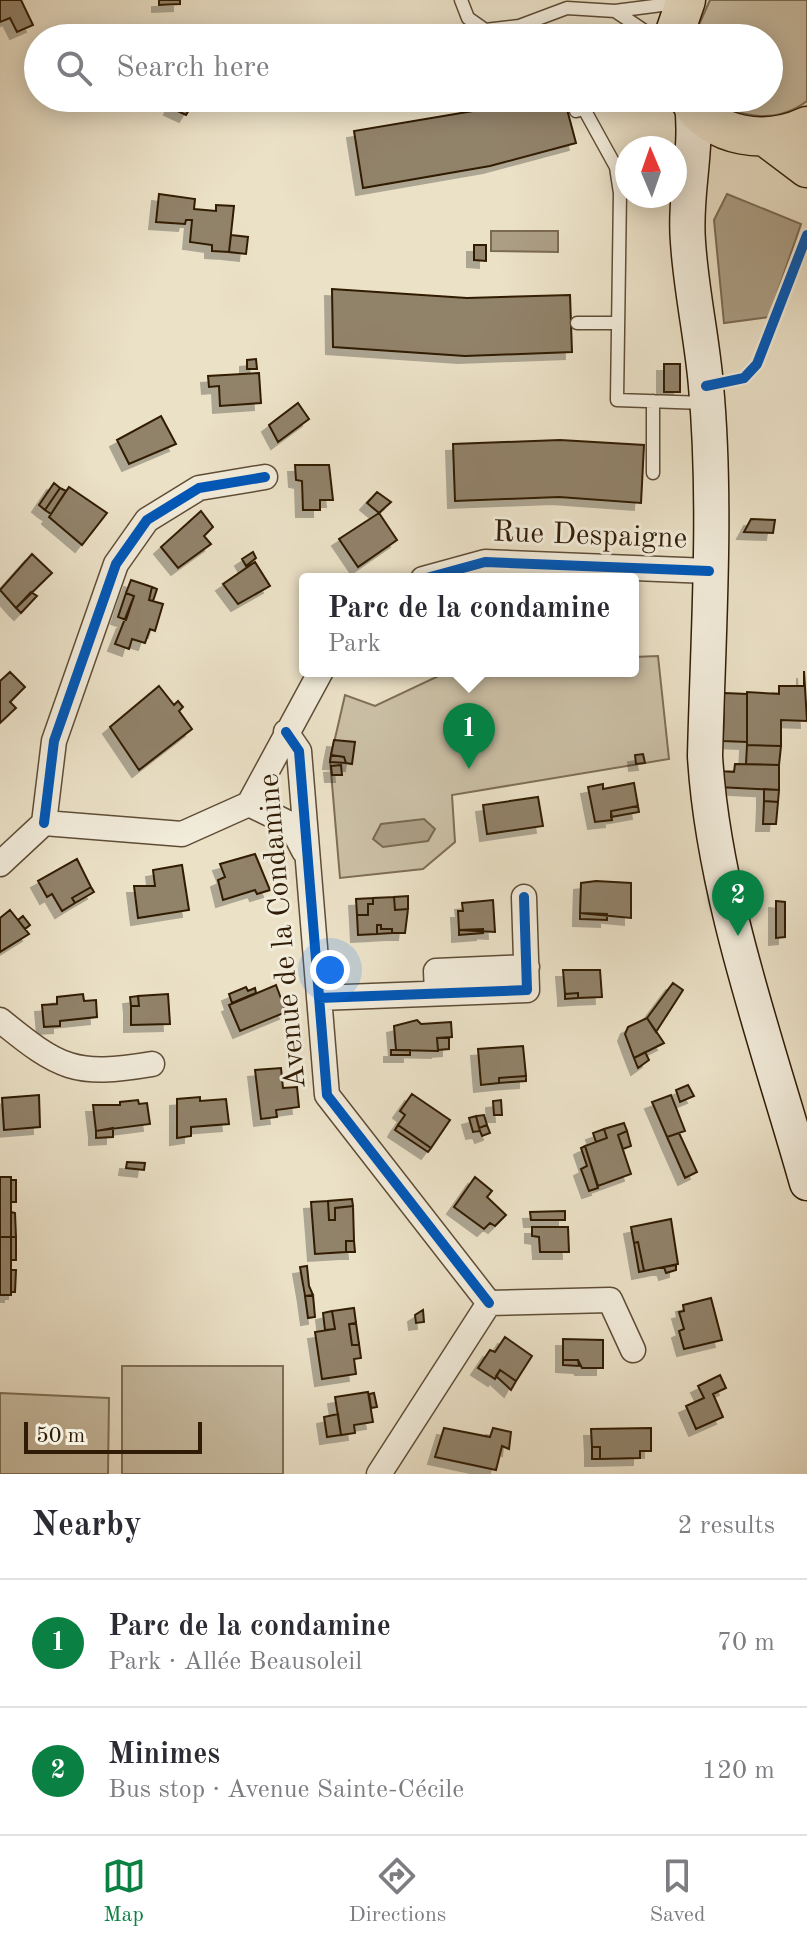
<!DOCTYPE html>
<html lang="en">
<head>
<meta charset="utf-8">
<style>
  :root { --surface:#fff; --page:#f7f7f7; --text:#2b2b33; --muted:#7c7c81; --line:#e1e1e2; --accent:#0b8043 }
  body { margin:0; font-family:"Old Standard TT",serif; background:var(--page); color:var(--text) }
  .compass { position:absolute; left:615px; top:136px; width:72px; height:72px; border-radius:50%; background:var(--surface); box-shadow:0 4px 20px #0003; rotate:358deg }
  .scale { position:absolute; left:24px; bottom:20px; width:178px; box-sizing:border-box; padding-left:8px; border:4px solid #301c06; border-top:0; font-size:22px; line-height:28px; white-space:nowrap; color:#301c06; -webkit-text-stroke:6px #f2ecdb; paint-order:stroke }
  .you { position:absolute; left:330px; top:970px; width:28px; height:28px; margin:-20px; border:6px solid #fff; border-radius:50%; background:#1a73e8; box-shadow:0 0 0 12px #1a73e833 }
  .badge { display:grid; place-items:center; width:52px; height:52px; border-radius:50%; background:var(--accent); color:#fff; font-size:26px; font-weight:700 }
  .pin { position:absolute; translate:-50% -66px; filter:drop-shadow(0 2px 4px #0008) }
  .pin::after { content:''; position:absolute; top:42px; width:28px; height:24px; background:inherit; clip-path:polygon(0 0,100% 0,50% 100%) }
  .popup { position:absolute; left:299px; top:573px; width:340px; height:104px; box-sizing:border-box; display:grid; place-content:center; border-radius:8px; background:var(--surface); filter:drop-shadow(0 2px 6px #0005); font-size:26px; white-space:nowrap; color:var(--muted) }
  .popup b { font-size:30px; color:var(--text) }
  .popup::after { content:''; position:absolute; left:50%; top:100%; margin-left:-16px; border:16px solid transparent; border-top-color:var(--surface) }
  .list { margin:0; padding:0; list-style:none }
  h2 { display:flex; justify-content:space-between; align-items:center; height:104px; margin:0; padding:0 32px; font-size:34px }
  h2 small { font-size:26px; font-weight:400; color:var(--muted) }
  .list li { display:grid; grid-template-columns:52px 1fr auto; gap:24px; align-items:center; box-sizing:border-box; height:128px; padding:0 32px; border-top:2px solid var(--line) }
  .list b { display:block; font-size:30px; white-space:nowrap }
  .list p { margin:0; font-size:26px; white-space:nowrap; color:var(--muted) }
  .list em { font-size:26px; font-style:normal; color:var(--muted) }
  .icon { flex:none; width:44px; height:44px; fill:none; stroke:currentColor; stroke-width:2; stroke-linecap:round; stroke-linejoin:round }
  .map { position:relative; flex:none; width:807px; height:1474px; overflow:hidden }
  .search { position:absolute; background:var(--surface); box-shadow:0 4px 20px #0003; left:24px; right:24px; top:24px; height:88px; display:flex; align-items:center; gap:20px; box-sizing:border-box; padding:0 28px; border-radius:44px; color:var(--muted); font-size:30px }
  .sheet { height:360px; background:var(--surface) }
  nav { display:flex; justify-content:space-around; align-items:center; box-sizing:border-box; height:112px; border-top:2px solid var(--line); background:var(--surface); font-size:22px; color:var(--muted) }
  nav a { display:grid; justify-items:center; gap:4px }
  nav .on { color:var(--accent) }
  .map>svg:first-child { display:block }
</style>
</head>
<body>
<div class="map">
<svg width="807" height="1474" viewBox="0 0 807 1474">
  <defs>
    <filter id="shadow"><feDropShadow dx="-7" dy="7" stdDeviation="0" flood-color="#0004"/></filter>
  </defs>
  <rect width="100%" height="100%" fill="#ebe1c7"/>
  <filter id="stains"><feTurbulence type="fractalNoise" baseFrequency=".0025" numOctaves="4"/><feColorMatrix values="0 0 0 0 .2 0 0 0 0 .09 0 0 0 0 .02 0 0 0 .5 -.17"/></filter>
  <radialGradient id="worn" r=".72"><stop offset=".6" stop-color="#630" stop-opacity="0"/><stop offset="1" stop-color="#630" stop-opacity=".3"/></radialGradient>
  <!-- green -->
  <path fill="#cbc0a6" stroke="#7e6e56" stroke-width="2" d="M710 0H807V101C779 122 742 121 716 98H769V38H693Z
    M658 656 669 759 452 795 455 842 423 869 340 878 330 760 345 695 375 706 449 671H633V657Z
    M122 1366H283V1474H122Z
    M0 1393 109 1398 108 1474H0Z"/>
  <!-- water -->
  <path fill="#ab9e85" stroke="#7a6a52" stroke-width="2" d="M727 194 801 224 769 317 724 323 714 220Z
    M491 231H558V252L491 251Z
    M424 819 435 829 428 841 383 847 373 839 381 824Z"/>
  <!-- building -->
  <path fill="#91826a" stroke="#301c06" stroke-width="2" filter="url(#shadow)" d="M0 0H21L33 25 17 32 10 18 0 22Z
    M159 0H180V4L159 5Z
    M436 26H457L458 29 434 37Z
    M458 29V37H438Z
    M175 98 193 103 186 115 171 108Z
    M524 98H564L576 143 490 166 363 188 354 131 479 110Z
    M159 194 195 199 194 209 216 211V205L234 206 229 252 212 251V245L190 242 192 220H186L185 224 156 222Z
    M231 235 248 237 246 254 229 252Z
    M474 245H486V261L474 260Z
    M332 289 467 298 570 295 572 352 465 356 333 347Z
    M256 359 257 369H247V360Z
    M664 364H680V392H664Z
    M259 373 261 403 220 406 219 386 209 387 208 376Z
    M298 403 309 419 278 442 269 425Z
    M161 416 176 444 129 464 117 440Z
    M560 440 644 445 641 503 559 497 455 501 453 444Z
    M295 465H329L333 500H320V510H303L302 481 296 480Z
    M54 483 60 488 45 510 39 505Z
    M69 487 107 513 82 545 49 517Z
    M60 488 66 491 51 514 45 510Z
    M377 492 391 502 379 513 397 540 358 567 339 539 379 513 367 503Z
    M201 511 213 527 204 536 211 544 178 568 161 547Z
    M751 519 775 520 773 533 744 532Z
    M253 552 256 558 246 566 242 559Z
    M32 554 52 573 16 608 0 590Z
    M255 562 270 586 238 604 223 584Z
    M131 580 152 587 149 600 163 604 155 631 150 629 145 643 132 639 129 649 115 644 134 596 126 593Z
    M152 587 157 589 153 601 149 600Z
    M31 592 37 596 21 613 16 608Z
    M126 593 134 596 126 620 118 617Z
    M804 671 807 721 781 720V746L747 745V692L779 694V686H804Z
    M10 672 25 687 10 702 16 708 0 723V681Z
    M159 686 174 705 178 701 183 707 179 711 192 729 139 770 110 727Z
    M724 693 747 694V742L723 741Z
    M334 740 355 742 352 764 346 763 344 757 331 755Z
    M747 745 781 746 779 765 746 764Z
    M643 754 645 763 636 764 635 755Z
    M331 755 344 757 346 763 330 762Z
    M735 764 779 765V790L718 787 719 771 734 772Z
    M341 765 342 775H332L331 766Z
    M634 783 638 806 611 811 612 820 595 822 588 787 603 784V789Z
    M764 789 779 790 778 802 764 801Z
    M538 797 543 826 487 834 483 805Z
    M764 801 778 802 776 824H763Z
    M638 806 639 812 611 817V811Z
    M255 854 270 890 257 894 255 890 223 900 218 880 225 877 220 864Z
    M77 859 91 887 72 898 75 903 62 911 52 894 47 897 38 881Z
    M182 865 189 910 138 918 134 886H155L153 870Z
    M596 881 631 883V918L580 913 581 883Z
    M91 887 94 892 75 903 72 898Z
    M408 896V909L395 910 394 897Z
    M394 897 395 910 408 909 405 933H392V929H381V925H377V934L358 935 357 915H368V904H373V898Z
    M373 898V904H368V915H357L356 899Z
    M493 900 495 932 459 930 458 911H463L462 903Z
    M776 901 785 902V937L776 938Z
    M10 910 29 934 0 952V918Z
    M580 913 607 914V920L580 919Z
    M23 916 30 925 25 929 18 920Z
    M377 925H381V929H392V933L377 934Z
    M483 929V933L459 935V930Z
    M563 970H600L602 997 578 998V993L565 994Z
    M673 983 683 990 656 1032 647 1018Z
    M276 985 286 1012 240 1031 229 1005Z
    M246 987 248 991 255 988 256 993 232 1003 229 994Z
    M578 993V998L565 999V994Z
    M83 994 84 1001 96 1000 97 1017 60 1021V1026L44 1027 42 1005 57 1004V997Z
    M168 994 170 1024 131 1025V1006H139L138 996Z
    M138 996 139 1006H131L130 997Z
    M647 1018 664 1043 634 1058 625 1034 628 1027Z
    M417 1020 421 1024 451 1022 452 1037 437 1038 438 1051 396 1050 394 1026Z
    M437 1038H449V1049L438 1050Z
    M523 1046 526 1076 499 1078V1083L481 1085 478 1049Z
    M391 1050H410V1055H391Z
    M645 1052 649 1060 638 1068 634 1058Z
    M281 1068 283 1088 297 1087 299 1107 276 1110 277 1117 261 1119 255 1070Z
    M526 1076V1081L499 1083V1078Z
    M688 1085 694 1096 680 1102 676 1090Z
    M412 1094 450 1120 431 1148 398 1125 405 1115 400 1111Z
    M39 1095 40 1127 4 1130 2 1098Z
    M671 1095 685 1131 667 1137 652 1102Z
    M200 1097V1101L226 1099 229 1124 191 1127V1136L177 1138V1099Z
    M138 1100 139 1104 147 1103 150 1124 96 1131 93 1105H120V1102Z
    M501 1100 502 1115H494L493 1101Z
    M484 1115 487 1125 479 1128 476 1116Z
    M476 1116 480 1131 473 1132 469 1118Z
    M624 1123 627 1131 618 1135 631 1174 598 1186 585 1146 607 1138 604 1129Z
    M398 1125 431 1148 428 1152 395 1130Z
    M487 1125 490 1133 482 1136 479 1128Z
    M113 1128V1137L96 1138V1131Z
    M604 1129 607 1138 596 1142 593 1133Z
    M627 1131 631 1146 623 1149 618 1135Z
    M679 1133 697 1172 685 1178 667 1137Z
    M585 1146 598 1188 589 1191 581 1169 587 1166 581 1148Z
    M127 1162 145 1163 144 1170 126 1168Z
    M0 1177H11V1237H0Z
    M475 1177 492 1191 487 1197 506 1215 495 1226 490 1223 484 1229 454 1207Z
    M11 1180H16V1202H11Z
    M352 1199 353 1206 335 1208V1220H329L328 1201Z
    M328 1201 329 1220H335V1208L353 1206 354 1241H346V1252L315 1254 311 1202Z
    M565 1211V1220H531L530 1212Z
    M11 1212 15 1213 16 1237H11Z
    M671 1219 678 1264 644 1271 638 1242 634 1243 631 1227Z
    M532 1227H568L569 1252H540L539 1237 532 1236Z
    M0 1237H11V1295H0Z
    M11 1237H16V1260H11Z
    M346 1241H354L355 1252H346Z
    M638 1242 644 1271 639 1272 634 1243Z
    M676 1265V1270L666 1273 664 1267Z
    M307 1266 309 1286 313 1295 305 1296 300 1267Z
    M11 1270H16L15 1292H11Z
    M313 1295 315 1317 308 1318 305 1296Z
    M711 1298 722 1340 684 1349 679 1331 684 1329 679 1312 684 1311 683 1305Z
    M354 1308 356 1323 349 1324 352 1345 359 1344 361 1358 354 1359 356 1374 322 1379 315 1332 335 1329 332 1311Z
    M423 1310 424 1322 416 1323 415 1315Z
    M332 1311 335 1329 325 1330 323 1313Z
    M356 1323 359 1344 352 1345 349 1324Z
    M505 1337 532 1356 516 1381 500 1370 495 1379 478 1368 490 1350 495 1352Z
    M563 1339 603 1340V1368H582L578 1360H563Z
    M563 1360H578L579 1366 563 1365Z
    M500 1370 516 1381 511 1390 496 1376Z
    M720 1375 726 1388 713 1394 723 1417 696 1429 686 1406 704 1398 698 1386Z
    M368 1392 373 1422 354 1425 355 1433 341 1435 335 1397Z
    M374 1393 377 1407 371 1408 369 1394Z
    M338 1414 341 1435 327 1437 324 1417Z
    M444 1428 490 1437 493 1428 511 1432 509 1449 502 1446 496 1470 435 1457Z
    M651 1428V1451H640V1458L600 1459V1447H592L591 1429Z
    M592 1447H600V1459H592Z"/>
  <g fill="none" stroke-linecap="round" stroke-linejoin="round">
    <defs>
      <path id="service" d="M461 0 468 18 485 30 519 26 567 8 615 11 677 3
        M615 11 655 38
        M576 111 584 109 616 167 620 193 617 400 705 403
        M577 323H618
        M653 473V401"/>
      <path id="minor" d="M423 579 485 562 709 571
        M286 732 299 751 327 1095 489 1303
        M249 804 290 824 304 851
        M44 823 54 741 116 564 147 520 199 488 265 477
        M0 864 44 823 182 834 249 804 321 671
        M437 993 436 971 527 967
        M319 998 527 990 524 897
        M0 1020C60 1069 75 1077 152 1064
        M489 1303 610 1300 633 1350
        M379 1474 489 1303"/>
      <path id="secondary" d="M692 104C698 151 684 195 688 242 691 290 702 338 706 386 717 508 708 634 705 756 713 895 769 1048 807 1183"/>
      <path id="primary" d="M673 38 686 0
        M688 98C714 139 766 145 807 126
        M767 138 807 168"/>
    </defs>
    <!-- service casing -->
    <use href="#service" stroke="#5f4d36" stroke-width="15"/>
    <!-- minor casing -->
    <use href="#minor" stroke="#5f4d36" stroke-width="27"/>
    <!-- secondary casing -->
    <use href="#secondary" stroke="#301c06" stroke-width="37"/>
    <!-- primary casing -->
    <use href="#primary" stroke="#301c06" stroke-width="41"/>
    <!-- service -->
    <use href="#service" stroke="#f2ecdb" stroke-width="12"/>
    <!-- minor -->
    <use href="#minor" stroke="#f2ecdb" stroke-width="24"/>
    <!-- secondary -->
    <use href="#secondary" stroke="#f2ecdb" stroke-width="34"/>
    <!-- primary -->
    <use href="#primary" stroke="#ebe1c7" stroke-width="38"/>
    <defs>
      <path id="cycleway" d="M706 386 744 378 757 364 807 235
        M423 579 485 562 709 571
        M286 732 299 751 327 1095 489 1303
        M44 823 54 741 116 564 147 520 199 488 265 477
        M319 998 527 990 524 897"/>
    </defs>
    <!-- cycleway casing -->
    <use href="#cycleway" stroke="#f2ecdb" stroke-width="15"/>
    <!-- cycleway -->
    <use href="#cycleway" stroke="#0057b8" stroke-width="10"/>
  </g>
  <g text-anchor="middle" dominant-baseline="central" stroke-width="6" stroke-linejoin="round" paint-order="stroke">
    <!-- street labels -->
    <g font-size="30" fill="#301c06" stroke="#f2ecdb">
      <text transform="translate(590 536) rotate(2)">Rue Despaigne</text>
      <text transform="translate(283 931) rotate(-95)">Avenue de la Condamine</text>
    </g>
  </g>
  <rect width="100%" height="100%" filter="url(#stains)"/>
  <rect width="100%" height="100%" fill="url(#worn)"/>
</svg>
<svg class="compass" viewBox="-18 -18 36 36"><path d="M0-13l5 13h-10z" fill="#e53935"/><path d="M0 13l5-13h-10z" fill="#7c7c81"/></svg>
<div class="scale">50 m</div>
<div class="you"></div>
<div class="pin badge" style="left:469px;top:769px">1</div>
<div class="popup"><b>Parc de la condamine</b>Park</div>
<div class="pin badge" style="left:738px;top:936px">2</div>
<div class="search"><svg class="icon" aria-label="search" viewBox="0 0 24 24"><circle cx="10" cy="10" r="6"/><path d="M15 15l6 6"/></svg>Search here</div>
</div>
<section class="sheet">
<h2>Nearby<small>2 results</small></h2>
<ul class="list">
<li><span class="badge">1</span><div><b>Parc de la condamine</b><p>Park · Allée Beausoleil</p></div><em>70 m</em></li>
<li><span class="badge">2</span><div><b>Minimes</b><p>Bus stop · Avenue Sainte-Cécile</p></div><em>120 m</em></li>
</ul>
</section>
<nav>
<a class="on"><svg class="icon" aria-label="map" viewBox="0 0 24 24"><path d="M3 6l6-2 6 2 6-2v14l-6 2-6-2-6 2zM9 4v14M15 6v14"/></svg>Map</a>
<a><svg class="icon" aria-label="directions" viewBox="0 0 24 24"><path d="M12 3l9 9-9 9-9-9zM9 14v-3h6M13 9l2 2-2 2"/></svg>Directions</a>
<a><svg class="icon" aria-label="saved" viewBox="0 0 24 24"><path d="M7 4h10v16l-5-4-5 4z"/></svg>Saved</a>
</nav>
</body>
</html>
